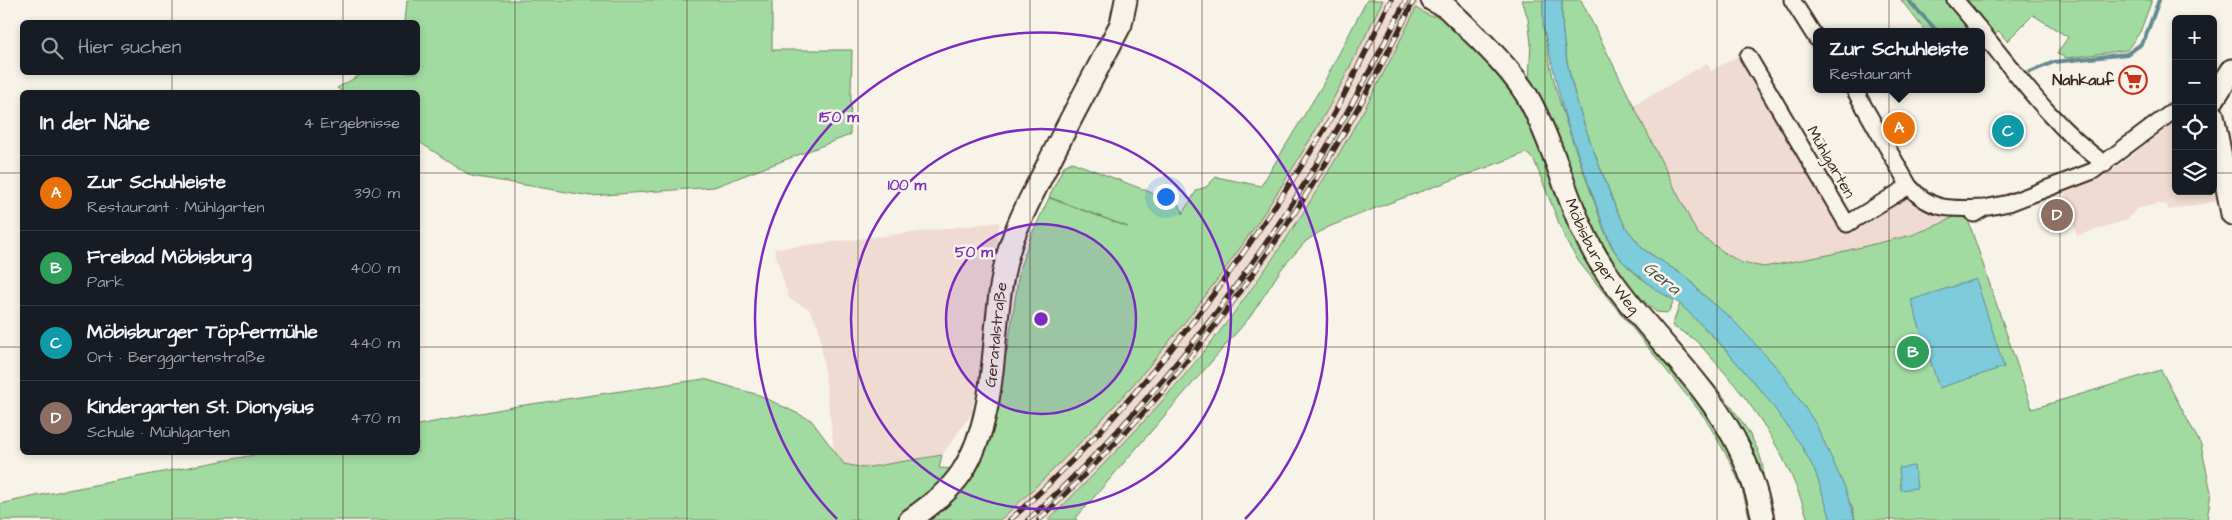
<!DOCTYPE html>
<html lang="de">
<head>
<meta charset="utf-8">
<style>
  :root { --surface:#171b24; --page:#20242c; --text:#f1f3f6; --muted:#9ea1a6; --line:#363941; --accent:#c8321e }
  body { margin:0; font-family:"Architects Daughter",sans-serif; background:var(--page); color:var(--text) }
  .controls { position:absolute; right:15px; top:15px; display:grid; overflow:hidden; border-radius:8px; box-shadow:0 2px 8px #0003 }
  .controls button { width:45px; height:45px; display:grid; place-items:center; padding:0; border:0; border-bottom:1px solid var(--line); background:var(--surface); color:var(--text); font:25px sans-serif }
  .you { position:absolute; left:1165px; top:196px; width:18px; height:18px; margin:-12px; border:4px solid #fff; border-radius:50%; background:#1a73e8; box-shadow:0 0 0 8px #1a73e833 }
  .badge { display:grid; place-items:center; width:32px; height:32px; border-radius:50%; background:var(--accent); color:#fff; font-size:16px; font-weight:700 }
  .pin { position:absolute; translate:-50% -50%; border:2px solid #fff; box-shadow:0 1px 5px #0006 }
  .popup { position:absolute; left:1813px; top:28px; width:172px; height:65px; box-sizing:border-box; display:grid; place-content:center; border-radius:8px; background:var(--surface); filter:drop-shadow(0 1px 4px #0005); font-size:16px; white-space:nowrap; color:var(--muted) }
  .popup b { font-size:19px; color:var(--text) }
  .popup::after { content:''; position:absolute; left:50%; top:100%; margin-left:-10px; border:10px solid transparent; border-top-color:var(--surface) }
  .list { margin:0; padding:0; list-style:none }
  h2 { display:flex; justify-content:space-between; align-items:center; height:65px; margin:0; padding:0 20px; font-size:21px }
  h2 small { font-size:16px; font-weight:400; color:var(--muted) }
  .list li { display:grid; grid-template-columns:32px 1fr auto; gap:15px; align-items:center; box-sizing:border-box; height:75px; padding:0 20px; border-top:1px solid var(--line) }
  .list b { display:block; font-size:19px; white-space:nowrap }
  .list p { margin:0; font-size:16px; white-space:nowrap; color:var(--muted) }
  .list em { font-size:16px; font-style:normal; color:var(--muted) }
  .icon { flex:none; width:28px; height:28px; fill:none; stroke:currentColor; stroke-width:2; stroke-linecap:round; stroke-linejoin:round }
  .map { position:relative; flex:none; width:2232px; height:520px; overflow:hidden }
  .search { position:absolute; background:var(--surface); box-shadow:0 2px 8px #0003; left:20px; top:20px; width:400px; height:55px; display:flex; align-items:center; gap:12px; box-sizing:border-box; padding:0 18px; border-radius:8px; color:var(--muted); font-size:19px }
  .panel { position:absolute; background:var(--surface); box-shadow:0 2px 8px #0003; left:20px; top:90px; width:400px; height:365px; border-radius:8px }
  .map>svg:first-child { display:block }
</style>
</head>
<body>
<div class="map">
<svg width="2232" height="520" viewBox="0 0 2232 520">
  <rect width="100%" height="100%" fill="#f7f3e8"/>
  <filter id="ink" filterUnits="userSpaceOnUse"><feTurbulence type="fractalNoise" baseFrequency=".02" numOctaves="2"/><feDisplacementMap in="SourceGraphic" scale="10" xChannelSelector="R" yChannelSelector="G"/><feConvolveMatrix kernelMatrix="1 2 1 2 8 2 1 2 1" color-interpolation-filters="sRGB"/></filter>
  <g filter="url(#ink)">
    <!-- built -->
    <path fill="#efdbd1" d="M1383 0H1420L1359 121 1312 198 1259 277 1164 399 1100 469 1048 520H1000L1139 377 1232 258 1284 180 1330 105Z
      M1752 48 1853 213 1901 184 1914 205 1928 213 1941 216 1965 211 1940 224 1913 235 1828 255 1764 267 1742 263 1725 253 1697 233 1633 106 1707 63 1711 71Z
      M2176 121V191H2213V171L2218 201 2168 210 2167 205 2158 204 2136 209 2127 220 2077 236 2064 192 2110 172Z
      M1000 222 991 270 980 374 972 413 942 455 864 468 844 464 834 450 819 328 809 309 789 299 774 249Z"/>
    <!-- green -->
    <path fill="#a1dba1" stroke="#6e8260" d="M407 0H772V50H852L850 135 714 187 591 196 471 176 418 141V92H343L337 88 364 73 418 72V22H405Z
      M1367 0H1383C1366 35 1349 70 1330 105 1244 259 1131 402 1000 520H927L951 501 1001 352H1007L1020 267 1031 236 1049 198 1128 227 1049 197 1064 166 1072 162 1168 199 1177 203 1183 211 1182 214 1197 190 1206 187 1216 177 1261 186 1322 86Z
      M1522 0H1543C1542 64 1570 135 1592 195 1599 214 1604 236 1615 252 1629 272 1653 287 1674 300L1668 313 1656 312 1630 287 1602 251 1529 81 1531 43 1528 19Z
      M1562 0H1581L1697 233 1725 253 1742 263 1764 267 1828 255 1912 235 1940 224 1965 211 2032 409 2161 370 2201 445 2211 492 2207 520H1855L1852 506 1733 320 1700 292 1689 279 1643 249 1627 229 1616 209C1591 142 1559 73 1562 0Z
      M1901 0H2152L2140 32 2127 50 2067 58 2057 54 2068 37 2033 15 2007 41 1999 31 1982 45V32H1926Z
      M1416 8 1430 16H1441L1474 44 1526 106 1558 188 1735 453 1757 520H1750L1742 489 1731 463 1705 418 1579 262 1566 241 1534 160 1526 153 1373 209 1326 228 1306 241 1282 268 1250 317 1076 518 1077 520H1048C1088 481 1126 442 1163 400 1266 283 1349 148 1416 8Z
      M1680 304C1730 353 1783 405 1814 469 1822 485 1826 503 1831 520H1808C1790 461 1759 411 1718 365 1710 357 1703 347 1695 340 1688 335 1679 330 1672 326Z
      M1687 356C1709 377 1767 443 1763 475L1758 473Z
      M704 379 759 395 811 420 844 464 864 468 942 455 939 468 956 469 923 502 898 520H0V504L36 496 264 453 418 452V425L518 406Z"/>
    <!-- water -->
    <path fill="#7dcbdb" stroke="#638b8f" d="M1543 0H1562C1559 73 1591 142 1616 209L1627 229 1643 249 1689 279 1700 292 1733 320 1781 372 1816 424 1845 488 1855 520H1831L1815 471 1801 445 1764 394 1716 339 1680 304 1655 289 1624 263 1614 250 1605 230 1565 117 1543 27Z
      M1976 279 2004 367 1939 388 1911 300Z
      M1914 466 1917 488 1901 490 1899 468Z"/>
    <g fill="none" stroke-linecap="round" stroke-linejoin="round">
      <!-- stream -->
      <path stroke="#638b8f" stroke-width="4" d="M1908 0 1938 32
        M2030 72 2054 62 2127 54 2140 45 2145 38 2159 0"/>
      <defs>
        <path id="street" d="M1792 0 1816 38
          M1955 0C2004 55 2044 120 2105 164
          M1748 56 1847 224 1909 186
          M1854 89 1909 186C1931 212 1953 209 1984 208
          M1974 214 1984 208 2009 203 2093 171 2176 109"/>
        <g id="secondary">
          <path id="s1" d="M1432 0 1446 7C1474 34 1514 70 1531 103 1561 160 1570 222 1609 276 1650 336 1710 385 1741 452 1751 474 1758 496 1763 520"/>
          <path d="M2213 100 2232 70"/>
          <path d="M2213 115 2232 214"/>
          <path id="s2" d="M910 520C929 506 949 492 962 472 1004 407 987 316 1011 244 1020 217 1033 193 1046 168 1070 119 1096 72 1121 24L1126 0"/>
        </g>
      </defs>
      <!-- street casing -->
      <use href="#street" stroke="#3b2a1e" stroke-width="19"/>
      <!-- secondary casing -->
      <use href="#secondary" stroke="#3b2a1e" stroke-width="25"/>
      <!-- street -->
      <use href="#street" stroke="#f7f3e8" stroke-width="15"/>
      <!-- secondary -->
      <use href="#secondary" stroke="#f7f3e8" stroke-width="21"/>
      <defs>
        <path id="rail" d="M1010 520C1109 431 1195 327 1268 216 1292 181 1316 145 1337 108 1356 73 1373 36 1391 0
          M1028 520C1187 376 1312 193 1406 0
          M1039 520C1081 479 1122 438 1160 394 1261 274 1346 142 1414 0"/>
      </defs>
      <!-- rail casing -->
      <use href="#rail" stroke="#3b2a1e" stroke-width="5.5"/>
      <!-- rail -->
      <use href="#rail" stroke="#f7f3e8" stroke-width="4" stroke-dasharray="11" stroke-linecap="butt"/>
    </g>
  </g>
  <!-- grid -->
  <path fill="none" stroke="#3b2a1e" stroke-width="1" stroke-opacity="0.55" d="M172 0V22M343 0V22M515 0V520M687 0V520M858 0V520M1030 0V520M1202 0V520M1374 0V520M1545 0V520M1717 0V520M1889 0V520M2060 0V520M172 72V92M343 72V92M0 173H22M418 173H2176M2213 173H2232M0 347H22M418 347H2232M172 452V520M343 452V520"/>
  <!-- distance rings -->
  <circle cx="1041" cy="319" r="95" fill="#7b2cbf" fill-opacity=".12"/>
  <g fill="none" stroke="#7b2cbf" stroke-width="2.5">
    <circle cx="1041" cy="319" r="95"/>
    <circle cx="1041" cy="319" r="190"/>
    <path d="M837 519A286 286 0 1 1 1245 519"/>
  </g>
  <!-- icons -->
  <defs>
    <symbol id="supermarket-ring" viewBox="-11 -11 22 22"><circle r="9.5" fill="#f7f3e8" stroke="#c8321e" stroke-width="1.5"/><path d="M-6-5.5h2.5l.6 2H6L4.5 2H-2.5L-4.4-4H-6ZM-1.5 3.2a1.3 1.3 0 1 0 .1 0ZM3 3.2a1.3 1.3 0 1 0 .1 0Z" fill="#c8321e"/></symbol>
  </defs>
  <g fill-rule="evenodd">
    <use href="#supermarket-ring" x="2117" y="64" width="32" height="32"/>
  </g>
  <g text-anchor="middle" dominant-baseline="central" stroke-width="5" stroke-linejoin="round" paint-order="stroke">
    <!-- poi labels -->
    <g font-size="16" font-weight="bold" fill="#3b2a1e" stroke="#f7f3e8" text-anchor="end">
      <text x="2114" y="80">Nahkauf</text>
    </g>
    <!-- street labels -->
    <g font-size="16" fill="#3b2a1e" stroke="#f7f3e8">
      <text transform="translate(1831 162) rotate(60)">Mühlgarten</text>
      <text stroke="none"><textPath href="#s1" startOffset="314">Möbisburger Weg</textPath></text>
      <text stroke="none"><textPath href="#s2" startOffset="214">Geratalstraße</textPath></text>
    </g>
    <!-- water labels -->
    <g font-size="18" font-style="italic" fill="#4c524d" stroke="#f7f3e8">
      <text transform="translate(1662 278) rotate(39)">Gera</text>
    </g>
  </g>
  <circle cx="1041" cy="319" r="8" fill="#7b2cbf" stroke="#f7f3e8" stroke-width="2.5"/>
  <g font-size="15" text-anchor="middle" font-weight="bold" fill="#7b2cbf" stroke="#f7f3e8" stroke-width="5" stroke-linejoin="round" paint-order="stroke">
    <text x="839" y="122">150 m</text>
    <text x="907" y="190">100 m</text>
    <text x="974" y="257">50 m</text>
  </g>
</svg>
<div class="controls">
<button>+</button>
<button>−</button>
<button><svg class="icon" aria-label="locate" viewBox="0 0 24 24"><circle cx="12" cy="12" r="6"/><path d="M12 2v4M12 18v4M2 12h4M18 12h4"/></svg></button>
<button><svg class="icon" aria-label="layers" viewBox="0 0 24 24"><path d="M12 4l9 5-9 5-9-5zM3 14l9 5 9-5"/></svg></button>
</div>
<div class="you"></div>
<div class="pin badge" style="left:1899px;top:128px;background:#e8710a">A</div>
<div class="popup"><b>Zur Schuhleiste</b>Restaurant</div>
<div class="pin badge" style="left:1913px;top:352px;background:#2e9e5b">B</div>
<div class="pin badge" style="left:2008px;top:131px;background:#0f9aa8">C</div>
<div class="pin badge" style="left:2057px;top:215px;background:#8d6e63">D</div>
<div class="search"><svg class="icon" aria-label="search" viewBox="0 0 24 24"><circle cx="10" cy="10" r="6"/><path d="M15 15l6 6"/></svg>Hier suchen</div>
<section class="panel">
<h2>In der Nähe<small>4 Ergebnisse</small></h2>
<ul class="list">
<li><span class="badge" style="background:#e8710a">A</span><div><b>Zur Schuhleiste</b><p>Restaurant · Mühlgarten</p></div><em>390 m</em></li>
<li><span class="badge" style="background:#2e9e5b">B</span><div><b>Freibad Möbisburg</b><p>Park</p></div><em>400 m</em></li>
<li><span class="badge" style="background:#0f9aa8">C</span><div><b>Möbisburger Töpfermühle</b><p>Ort · Berggartenstraße</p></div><em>440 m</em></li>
<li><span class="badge" style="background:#8d6e63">D</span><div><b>Kindergarten St. Dionysius</b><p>Schule · Mühlgarten</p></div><em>470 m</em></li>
</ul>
</section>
</div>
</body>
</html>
